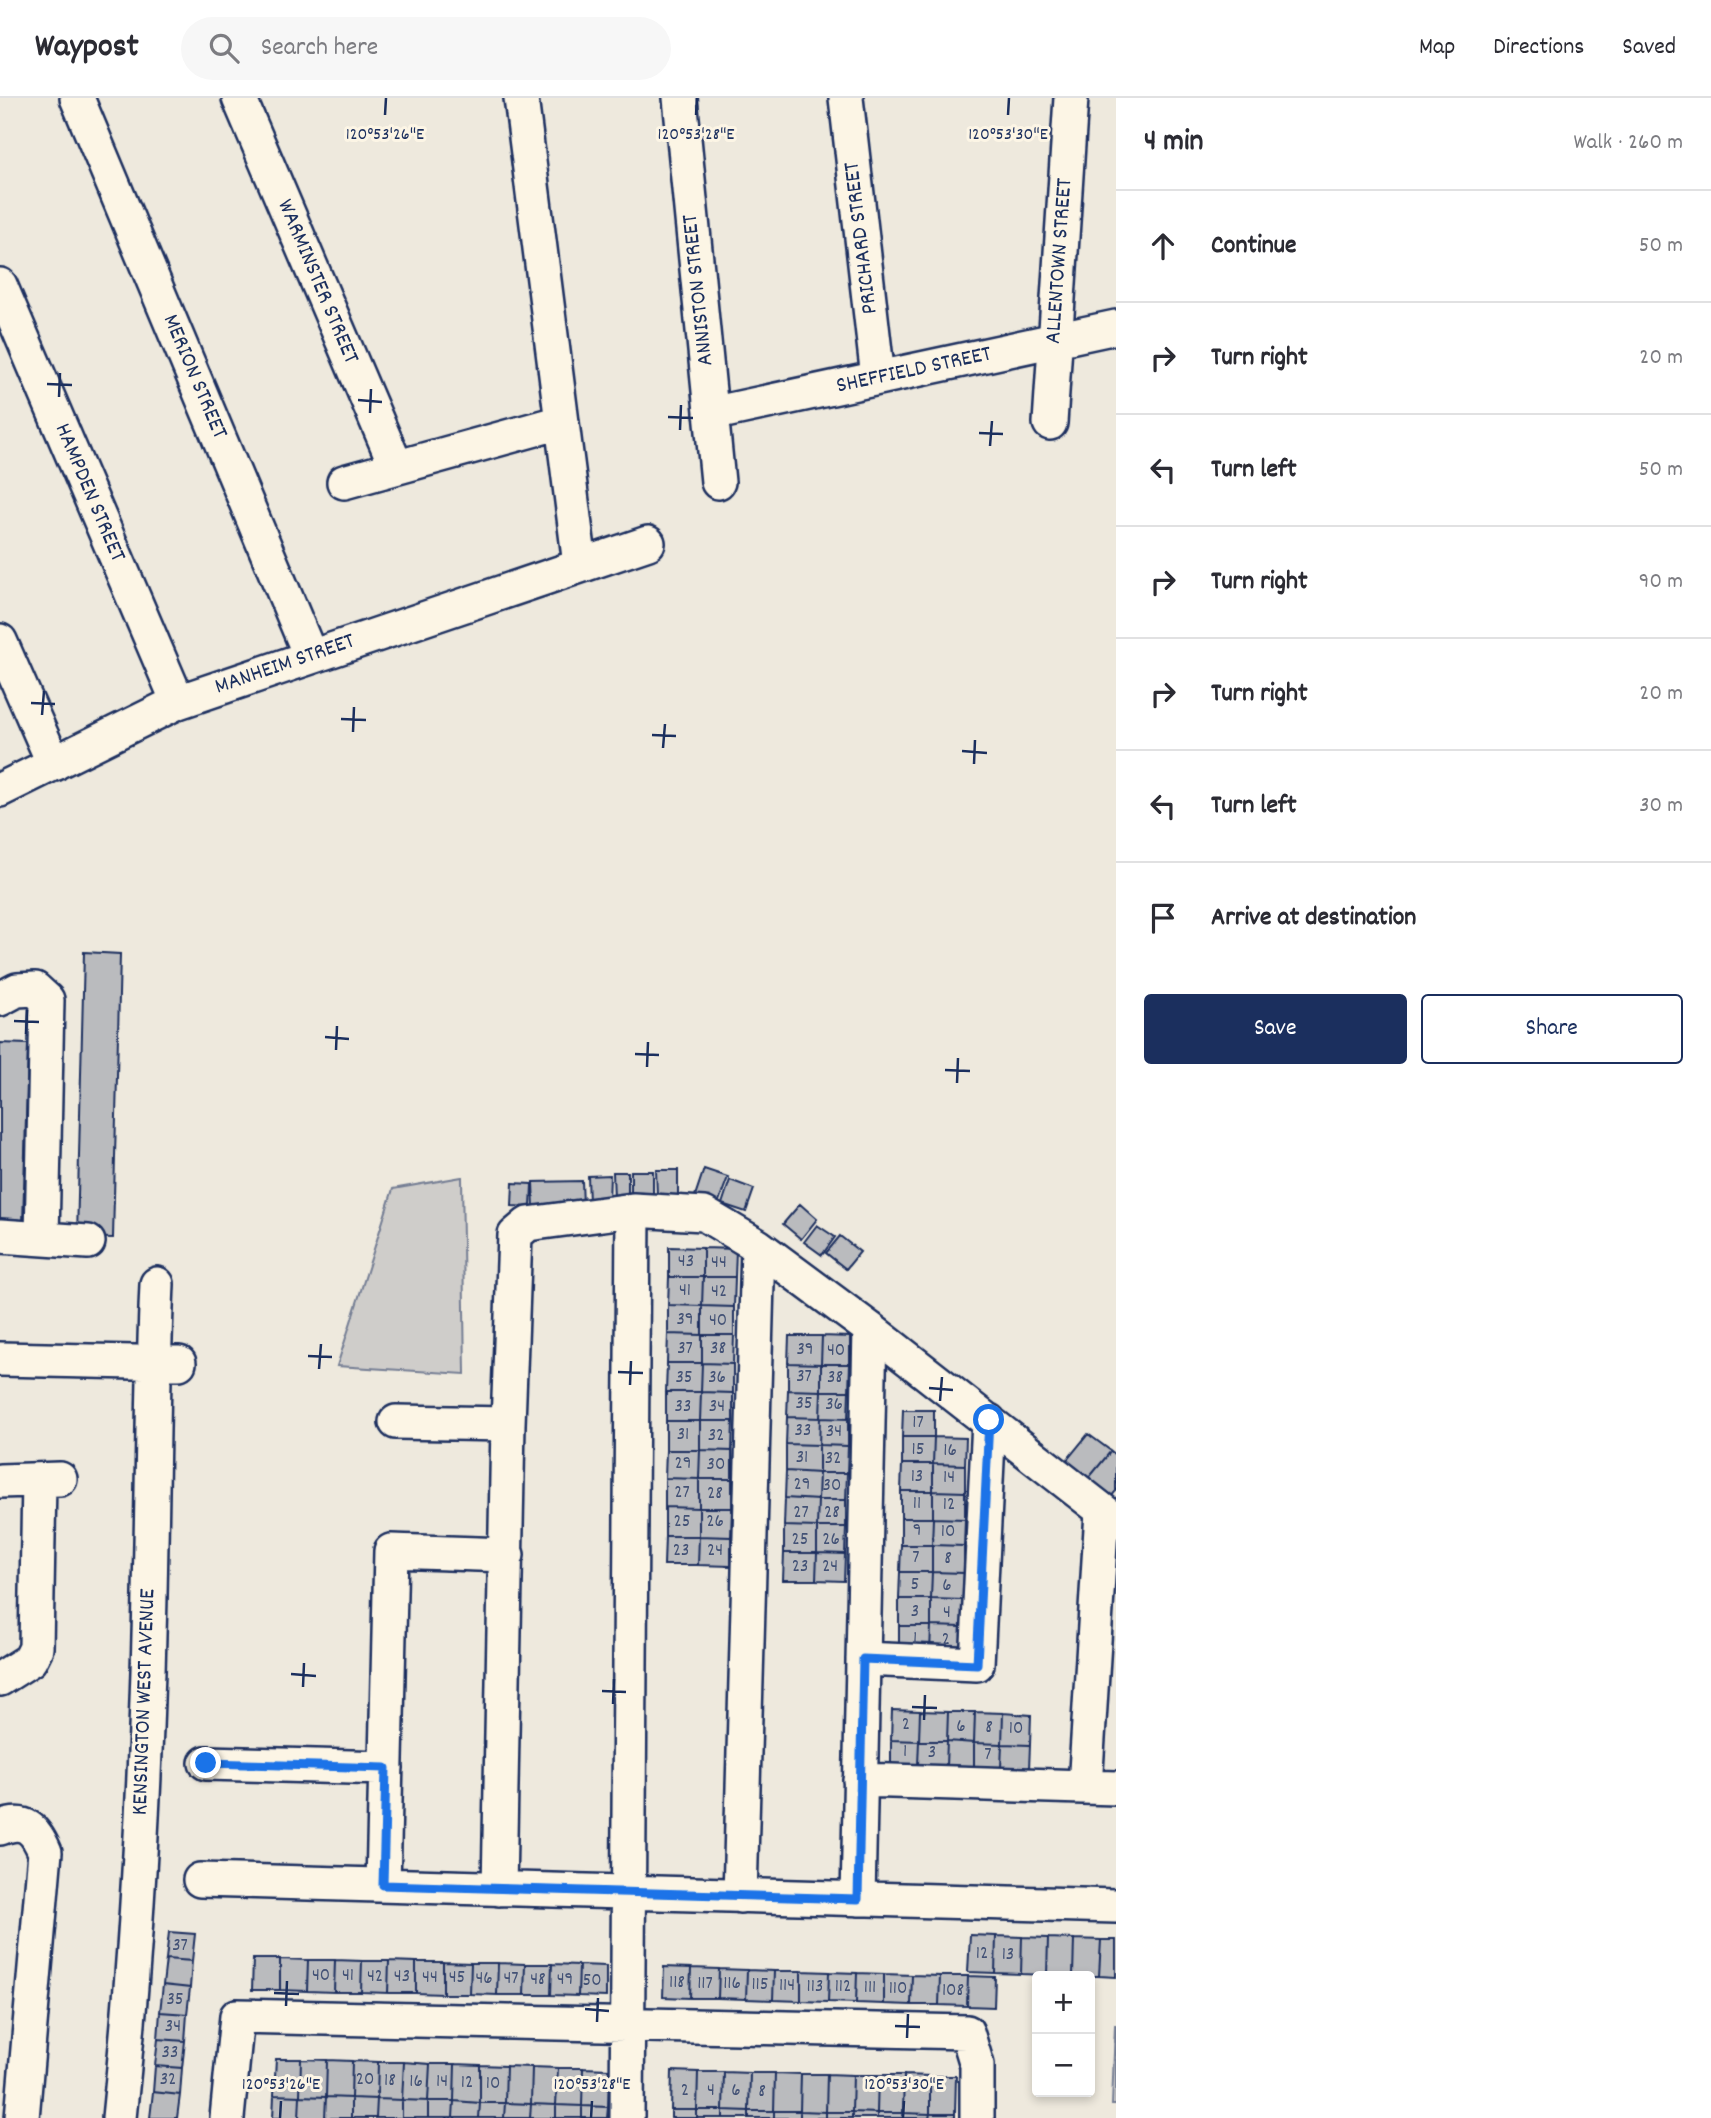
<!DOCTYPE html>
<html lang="en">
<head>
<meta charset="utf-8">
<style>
  :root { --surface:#fff; --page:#f7f7f7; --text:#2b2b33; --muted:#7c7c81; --line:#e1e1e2; --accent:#1b2f5e }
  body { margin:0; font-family:Dekko,sans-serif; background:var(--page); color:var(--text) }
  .controls { position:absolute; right:21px; bottom:21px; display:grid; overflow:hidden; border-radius:7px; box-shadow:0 4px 10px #0003 }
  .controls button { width:63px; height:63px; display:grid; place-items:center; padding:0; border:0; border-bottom:2px solid var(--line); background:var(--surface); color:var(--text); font:35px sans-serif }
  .stop { position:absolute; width:21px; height:21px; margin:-16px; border:5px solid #1a73e8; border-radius:50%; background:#fff }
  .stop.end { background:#1a73e8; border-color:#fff; box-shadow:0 2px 7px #0008 }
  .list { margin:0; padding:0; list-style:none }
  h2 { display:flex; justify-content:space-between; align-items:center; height:91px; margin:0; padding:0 28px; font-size:30px }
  h2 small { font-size:23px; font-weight:400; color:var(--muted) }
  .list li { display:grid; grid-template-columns:46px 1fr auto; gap:21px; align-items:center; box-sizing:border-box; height:112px; padding:0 28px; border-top:2px solid var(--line) }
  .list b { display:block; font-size:26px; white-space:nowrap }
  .list em { font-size:23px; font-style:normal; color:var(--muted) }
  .actions { display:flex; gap:14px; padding:21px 28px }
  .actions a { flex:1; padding:16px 0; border:2px solid var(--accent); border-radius:7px; text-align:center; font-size:24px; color:var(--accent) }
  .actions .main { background:var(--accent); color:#fff }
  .icon { flex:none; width:38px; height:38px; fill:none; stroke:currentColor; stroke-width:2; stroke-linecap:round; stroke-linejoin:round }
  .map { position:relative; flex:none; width:1116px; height:2020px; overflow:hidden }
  header { display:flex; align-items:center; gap:42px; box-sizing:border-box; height:98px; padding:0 35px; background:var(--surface); border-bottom:2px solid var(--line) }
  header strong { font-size:33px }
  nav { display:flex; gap:38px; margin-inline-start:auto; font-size:24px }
  .search { width:490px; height:63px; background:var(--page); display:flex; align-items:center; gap:18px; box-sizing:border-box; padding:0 24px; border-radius:38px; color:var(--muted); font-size:26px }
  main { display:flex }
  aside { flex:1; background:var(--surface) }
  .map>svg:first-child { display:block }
</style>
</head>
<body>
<header>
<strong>Waypost</strong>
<div class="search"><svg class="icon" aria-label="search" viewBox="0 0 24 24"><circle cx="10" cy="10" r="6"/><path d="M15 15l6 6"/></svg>Search here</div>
<nav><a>Map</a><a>Directions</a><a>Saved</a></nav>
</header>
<main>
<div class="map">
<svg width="1116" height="2020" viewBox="0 0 1116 2020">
  <rect width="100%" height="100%" fill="#eee9dd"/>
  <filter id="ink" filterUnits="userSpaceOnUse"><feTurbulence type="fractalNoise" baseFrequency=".0143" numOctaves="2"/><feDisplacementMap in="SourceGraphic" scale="14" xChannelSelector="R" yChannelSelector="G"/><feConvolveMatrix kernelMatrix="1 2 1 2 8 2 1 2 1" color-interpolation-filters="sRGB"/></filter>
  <g filter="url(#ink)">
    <!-- green -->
    <path fill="#cfcdca" stroke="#757e94" stroke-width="2" d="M462 1079 465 1276 337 1268 393 1091Z
      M1115 1927H1116V2007H1112Z"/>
    <!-- building -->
    <path fill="#babbbe" stroke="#1b2f5e" stroke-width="2" d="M84 854 120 856 113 1140 77 1139Z
      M0 945 28 946 23 1126 0 1125Z
      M704 1071 728 1079 718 1106 695 1098Z
      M656 1072H678V1097H657Z
      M631 1073H653V1099H631Z
      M613 1074H628V1101H614Z
      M610 1077 609 1103 589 1105 588 1078Z
      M730 1082 754 1091 746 1114 722 1106Z
      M582 1083 583 1107 534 1109 533 1084Z
      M513 1085 532 1086 531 1109 512 1108Z
      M800 1106 817 1121 801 1141 783 1126Z
      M817 1127 835 1139 822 1157 804 1144Z
      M840 1138 860 1154 846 1171 826 1155Z
      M669 1149 703 1150V1179H669Z
      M703 1150 736 1151 735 1179H703Z
      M669 1179H703L702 1208 668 1207Z
      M703 1179H735L734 1209 702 1208Z
      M668 1207 702 1208V1237L668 1236Z
      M702 1208 734 1209V1237H702Z
      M668 1236 702 1237V1265H667Z
      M702 1237H734L733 1266 702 1265Z
      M789 1238H822L821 1266 788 1265Z
      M822 1238 850 1239V1266H821Z
      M667 1265H702L701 1294H666Z
      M702 1265 733 1266V1295L701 1294Z
      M788 1265 821 1266V1293L788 1292Z
      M821 1266H850L849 1293H821Z
      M788 1292 821 1293 820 1320 787 1319Z
      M821 1293H849L848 1321 820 1320Z
      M666 1294H701L700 1323H666Z
      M701 1294 733 1295V1323H700Z
      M903 1312H934V1339H902Z
      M787 1319 820 1320 819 1347 786 1346Z
      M820 1320 848 1321V1348L819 1347Z
      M666 1323H700V1352H666Z
      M700 1323H733L732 1353 700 1352Z
      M1088 1336 1111 1353 1088 1381 1066 1363Z
      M902 1339H934L933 1366H902Z
      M934 1339 966 1340 965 1367 933 1366Z
      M786 1346 819 1347V1375L786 1373Z
      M819 1347 848 1348 847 1375H819Z
      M666 1352H700L699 1381 665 1380Z
      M700 1352 732 1353V1381H699Z
      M1111 1353 1116 1357V1393L1111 1399 1088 1381Z
      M902 1366H933V1393H901Z
      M933 1366 965 1367V1394L933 1393Z
      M786 1373 819 1375 818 1402 785 1400Z
      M819 1375H847L846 1402H818Z
      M665 1380 699 1381V1410L665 1409Z
      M699 1381H732V1410H699Z
      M901 1393H933V1420H901Z
      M933 1393 965 1394V1421L933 1420Z
      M785 1400 818 1402 817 1429 784 1428Z
      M818 1402H846V1429H817Z
      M665 1409 699 1410V1438H665Z
      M699 1410H732L731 1439 699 1438Z
      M901 1420H933L932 1447H901Z
      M933 1420 965 1421 964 1448 932 1447Z
      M784 1428 817 1429V1455H784Z
      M817 1429H846L845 1456 817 1455Z
      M665 1438H699L698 1467H664Z
      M699 1438 731 1439V1468L698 1467Z
      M901 1447H932V1474H900Z
      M932 1447 964 1448V1475L932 1474Z
      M784 1455H817L816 1482H783Z
      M817 1455 845 1456 844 1483 816 1482Z
      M900 1474H932L931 1501H899Z
      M932 1474 964 1475 963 1502 931 1501Z
      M899 1501H931V1528H899Z
      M931 1501 963 1502 962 1529 931 1528Z
      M899 1528H931L930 1555H899Z
      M931 1528 962 1529V1556L930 1555Z
      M892 1612 920 1613 919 1643 891 1642Z
      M920 1613 948 1614 947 1643H919Z
      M948 1614H975L974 1645 947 1643Z
      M975 1614 1003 1615 1002 1646 974 1645Z
      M1003 1615 1031 1617 1030 1647 1002 1646Z
      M891 1642 919 1643 918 1667 891 1666Z
      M919 1643H947L946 1668 918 1667Z
      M947 1643 974 1645V1669L946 1668Z
      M974 1645 1002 1646 1001 1670 974 1669Z
      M1002 1646 1030 1647 1029 1671 1001 1670Z
      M169 1834 195 1836 192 1863 166 1861Z
      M970 1837 996 1838 995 1875 968 1874Z
      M996 1838 1022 1839 1021 1876 995 1875Z
      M1022 1839 1048 1840 1047 1877 1021 1876Z
      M1048 1840 1074 1841 1073 1878 1047 1877Z
      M1074 1841 1101 1842 1099 1878H1073Z
      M1101 1842H1116V1879L1099 1878Z
      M166 1861 192 1863 190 1890 163 1887Z
      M253 1861H280V1892H252Z
      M280 1861 308 1862 307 1893 280 1892Z
      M308 1862H335L334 1894 307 1893Z
      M335 1862 362 1863 361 1894H334Z
      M362 1863H389L388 1895 361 1894Z
      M389 1863 416 1864V1895H388Z
      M416 1864H443V1896L416 1895Z
      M443 1864 471 1865 470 1896H443Z
      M471 1865H498L497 1897 470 1896Z
      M498 1865 525 1866 524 1897H497Z
      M525 1866H552L551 1897H524Z
      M552 1866 579 1867 578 1898 551 1897Z
      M579 1867 606 1868V1899L578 1898Z
      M664 1869 691 1870 690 1900 663 1899Z
      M691 1870 719 1871 718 1900H690Z
      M719 1871 747 1872 746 1901 718 1900Z
      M747 1872 774 1873 773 1902 746 1901Z
      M774 1873H801V1903L773 1902Z
      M801 1873 829 1874 828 1904 801 1903Z
      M829 1874 857 1875 856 1905 828 1904Z
      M857 1875 884 1876V1906L856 1905Z
      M884 1876 912 1877 911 1907 884 1906Z
      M912 1877 940 1878 939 1907H911Z
      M940 1878H968L967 1908 939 1907Z
      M968 1878 995 1879 994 1909 967 1908Z
      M163 1887 190 1890 187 1916 160 1914Z
      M160 1914 187 1916 185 1943 158 1941Z
      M158 1941 185 1943 182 1970 155 1968Z
      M276 1961H301L300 1998 274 1997Z
      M301 1961 327 1962 326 1999 300 1998Z
      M327 1962 352 1963 351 2000 326 1999Z
      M352 1963 378 1964 377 2001 351 2000Z
      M378 1964H404L402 2002 377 2001Z
      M404 1964 430 1966 428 2003 402 2002Z
      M430 1966H455L454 2003H428Z
      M455 1966 480 1967V2005L454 2003Z
      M480 1967 506 1968 505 2005H480Z
      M155 1968 182 1970 180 1997 153 1994Z
      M506 1968 532 1969 531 2006 505 2005Z
      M532 1969 558 1970 556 2007 531 2006Z
      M558 1970H583L582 2008 556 2007Z
      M583 1970 609 1971 608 2009 582 2008Z
      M672 1973 698 1974 697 2012H671Z
      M698 1974H724L723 2012H697Z
      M724 1974 750 1975 749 2013 723 2012Z
      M750 1975H775L774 2013H749Z
      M775 1975 801 1976 800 2013H774Z
      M801 1976H827L826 2014 800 2013Z
      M827 1976 853 1977 852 2014H826Z
      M853 1977H878L877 2015 852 2014Z
      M878 1977H904L903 2015H877Z
      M904 1977 930 1978V2016L903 2015Z
      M930 1978H956L955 2016H930Z
      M153 1994 180 1997 177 2020H150Z
      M274 1997 300 1998 299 2020H273Z
      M300 1998 326 1999 325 2020H299Z
      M326 1999 351 2000V2020H325Z
      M351 2000 377 2001 376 2020H351Z
      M377 2001 402 2002V2020H376Z
      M402 2002 428 2003V2020H402Z
      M428 2003H454L453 2020H428Z
      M454 2003 480 2005 479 2020H453Z
      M480 2005H505L504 2020H479Z
      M505 2005 531 2006 530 2020H504Z
      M531 2006 556 2007V2020H530Z
      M556 2007 582 2008V2020H556Z
      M582 2008 608 2009 607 2020H582Z
      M671 2012H697V2020H671Z
      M697 2012H723V2020H697Z
      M723 2012 749 2013V2020H723Z
      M749 2013H774V2020H749Z
      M774 2013H800V2020H774Z
      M800 2013 826 2014V2020H800Z
      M826 2014H852V2020H826Z
      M852 2014 877 2015V2020H852Z
      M877 2015H903V2020H877Z
      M903 2015 930 2016 929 2020H903Z
      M930 2016H955V2020H929Z"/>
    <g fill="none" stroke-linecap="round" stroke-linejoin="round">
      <defs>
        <path id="minor" d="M77 0 310 557
          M239 0 396 368
          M521 0 580 467
          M680 0 718 384
          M846 0 878 280
          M0 187 178 604
          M711 316 1116 229
          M1050 325 1071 0
          M344 384 561 324
          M0 543 54 666
          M0 692 178 604 648 445
          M0 901 17 892 35 891 47 902 42 1140
          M0 1138 88 1144
          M0 1261 179 1265
          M396 1324 508 1326
          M0 1383 60 1381
          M863 1561 977 1566 989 1323
          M0 1581 30 1562 36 1550 39 1383
          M206 1665 386 1670
          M860 1682 1116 1690
          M1085 1689 1102 1414
          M0 1730C26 1720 35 1731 45 1754L22 2020
          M200 1782 1116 1808
          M383 1787 391 1453 507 1457
          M499 1791 508 1326 515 1137 528 1126 633 1112 704 1116 758 1148 870 1231 1116 1423
          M740 1798 758 1148
          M858 1801 870 1231
          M119 2020C139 1829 148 1637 151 1445 153 1359 153 1273 157 1186
          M227 2020 237 1918 967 1934 977 1967V2020
          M627 2020 633 1112"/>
      </defs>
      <!-- minor casing -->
      <use href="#minor" stroke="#1b2f5e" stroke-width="38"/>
      <!-- minor -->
      <use href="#minor" stroke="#fcf5e5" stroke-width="33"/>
    </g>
  </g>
  <g fill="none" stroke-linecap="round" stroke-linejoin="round" filter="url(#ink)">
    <!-- route -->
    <path stroke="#1a73e8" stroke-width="9" d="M206 1665 386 1670 383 1787 858 1801 863 1561 977 1566 989 1322"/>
  </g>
  <!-- ticks -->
  <path fill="none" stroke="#1b2f5e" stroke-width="2.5" d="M385 17 386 0M696 17 697 0M1008 17 1009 0M47 286 72 287M59 299 60 275M358 302 382 304M370 315 371 291M668 319 693 320M680 332 681 307M979 335 1003 336M990 348 992 323M31 605 55 606M42 617 44 593M341 621 366 622M353 634 354 609M652 637 676 638M663 650 665 626M962 653 987 655M974 666 975 642M14 923 39 924M26 936 27 912M325 939 349 941M336 952 337 928M635 956 659 957M647 969 648 944M945 972 970 973M957 985 958 960M308 1258 332 1259M319 1271 321 1246M618 1274 643 1275M630 1287 631 1263M929 1290 953 1292M940 1303 942 1279M291 1576 316 1578M303 1589 304 1565M602 1593 626 1594M613 1606 614 1581M912 1609 937 1610M924 1622 925 1597M274 1895 299 1896M286 1908 287 1883M585 1911 609 1913M597 1924 598 1900M895 1928 920 1929M907 1940 908 1916M280 2020 281 2003M591 2020 592 2003M903 2020 904 2003"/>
  <g text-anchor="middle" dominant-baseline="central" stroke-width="6" stroke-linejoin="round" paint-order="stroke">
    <!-- number labels -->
    <g font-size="19" fill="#435276">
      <text x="686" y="1164">43</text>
      <text x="719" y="1165">44</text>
      <text x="685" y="1193">41</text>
      <text x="719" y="1194">42</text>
      <text x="685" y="1222">39</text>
      <text x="718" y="1223">40</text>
      <text x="685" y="1251">37</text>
      <text x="718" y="1251">38</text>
      <text x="805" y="1252">39</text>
      <text x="836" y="1253">40</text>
      <text x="804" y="1279">37</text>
      <text x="684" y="1280">35</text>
      <text x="717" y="1280">36</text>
      <text x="835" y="1280">38</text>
      <text x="804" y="1306">35</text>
      <text x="834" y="1307">36</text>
      <text x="683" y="1309">33</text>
      <text x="717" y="1309">34</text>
      <text x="918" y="1325">17</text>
      <text x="803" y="1333">33</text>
      <text x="834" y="1334">34</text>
      <text x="683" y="1337">31</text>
      <text x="716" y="1338">32</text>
      <text x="918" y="1352">15</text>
      <text x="950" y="1353">16</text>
      <text x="802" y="1360">31</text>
      <text x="833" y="1361">32</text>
      <text x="683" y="1366">29</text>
      <text x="716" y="1367">30</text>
      <text x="917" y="1379">13</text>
      <text x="949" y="1380">14</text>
      <text x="802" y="1387">29</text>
      <text x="832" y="1388">30</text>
      <text x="682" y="1395">27</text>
      <text x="715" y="1396">28</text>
      <text x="917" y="1406">11</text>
      <text x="949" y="1407">12</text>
      <text x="801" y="1415">27</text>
      <text x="832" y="1415">28</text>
      <text x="682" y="1424">25</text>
      <text x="715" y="1424">26</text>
      <text x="917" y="1433">9</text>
      <text x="948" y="1434">10</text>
      <text x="800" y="1442">25</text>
      <text x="831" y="1442">26</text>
      <text x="681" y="1453">23</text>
      <text x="715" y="1453">24</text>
      <text x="916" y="1460">7</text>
      <text x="948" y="1461">8</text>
      <text x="800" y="1469">23</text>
      <text x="830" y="1469">24</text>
      <text x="915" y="1487">5</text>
      <text x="947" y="1488">6</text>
      <text x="915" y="1514">3</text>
      <text x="947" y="1515">4</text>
      <text x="915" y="1541">1</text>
      <text x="946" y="1542">2</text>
      <text x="906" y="1627">2</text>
      <text x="961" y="1629">6</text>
      <text x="989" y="1630">8</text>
      <text x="1016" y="1631">10</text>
      <text x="905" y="1654">1</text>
      <text x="932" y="1655">3</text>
      <text x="988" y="1657">7</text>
      <text x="180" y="1848">37</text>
      <text x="982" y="1856">12</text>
      <text x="1008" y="1857">13</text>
      <text x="321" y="1878">40</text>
      <text x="348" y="1878">41</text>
      <text x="375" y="1879">42</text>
      <text x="402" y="1879">43</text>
      <text x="430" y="1880">44</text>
      <text x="457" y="1880">45</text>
      <text x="484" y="1881">46</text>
      <text x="511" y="1881">47</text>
      <text x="538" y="1882">48</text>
      <text x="565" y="1882">49</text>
      <text x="592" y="1883">50</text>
      <text x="677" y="1885">118</text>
      <text x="705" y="1886">117</text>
      <text x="732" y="1886">116</text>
      <text x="760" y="1887">115</text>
      <text x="787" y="1888">114</text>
      <text x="815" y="1889">113</text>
      <text x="843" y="1889">112</text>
      <text x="870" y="1890">111</text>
      <text x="898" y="1891">110</text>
      <text x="953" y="1893">108</text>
      <text x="175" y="1902">35</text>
      <text x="173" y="1929">34</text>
      <text x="170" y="1955">33</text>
      <text x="168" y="1982">32</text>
      <text x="365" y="1982">20</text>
      <text x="390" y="1983">18</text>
      <text x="416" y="1984">16</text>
      <text x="442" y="1984">14</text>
      <text x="467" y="1985">12</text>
      <text x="493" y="1986">10</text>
      <text x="685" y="1993">2</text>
      <text x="711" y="1993">4</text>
      <text x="736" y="1993">6</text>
      <text x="762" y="1994">8</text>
    </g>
    <!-- street labels -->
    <g font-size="23" fill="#1b2f5e" stroke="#fcf5e5">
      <text transform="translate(862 140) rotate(-97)">PRICHARD STREET</text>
      <text transform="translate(1060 163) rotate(-86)">ALLENTOWN STREET</text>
      <text transform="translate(317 184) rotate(67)">WARMINSTER STREET</text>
      <text transform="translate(699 192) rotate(-96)">ANNISTON STREET</text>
      <text transform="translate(914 273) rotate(-12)">SHEFFIELD STREET</text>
      <text transform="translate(194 279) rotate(67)">MERION STREET</text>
      <text transform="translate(89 395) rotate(67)">HAMPDEN STREET</text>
      <text transform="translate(285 567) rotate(-19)">MANHEIM STREET</text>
      <text transform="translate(145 1604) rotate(-88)">KENSINGTON WEST AVENUE</text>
    </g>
  </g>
  <g font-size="18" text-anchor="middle" fill="#1b2f5e" stroke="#fcf5e5" stroke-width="6" stroke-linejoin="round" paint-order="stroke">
    <text x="385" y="41">120°53'26"E</text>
    <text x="696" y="41">120°53'28"E</text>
    <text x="1008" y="41">120°53'30"E</text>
    <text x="281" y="1991">120°53'26"E</text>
    <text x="592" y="1991">120°53'28"E</text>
    <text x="904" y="1991">120°53'30"E</text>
  </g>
</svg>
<div class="controls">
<button>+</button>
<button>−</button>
</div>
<div class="stop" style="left:989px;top:1322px"></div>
<div class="stop end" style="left:206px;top:1665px"></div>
</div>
<aside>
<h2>4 min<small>Walk · 260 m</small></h2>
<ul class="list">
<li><svg class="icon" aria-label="ahead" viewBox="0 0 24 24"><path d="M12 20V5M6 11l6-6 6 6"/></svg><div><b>Continue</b></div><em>50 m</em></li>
<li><svg class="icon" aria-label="right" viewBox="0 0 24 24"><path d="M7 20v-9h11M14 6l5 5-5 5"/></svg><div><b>Turn right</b></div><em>20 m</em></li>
<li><svg class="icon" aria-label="left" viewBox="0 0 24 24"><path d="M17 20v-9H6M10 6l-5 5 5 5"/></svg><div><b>Turn left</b></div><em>50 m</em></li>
<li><svg class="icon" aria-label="right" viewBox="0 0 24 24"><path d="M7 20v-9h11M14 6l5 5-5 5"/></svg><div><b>Turn right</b></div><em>90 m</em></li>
<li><svg class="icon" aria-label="right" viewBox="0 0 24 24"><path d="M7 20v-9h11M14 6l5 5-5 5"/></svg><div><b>Turn right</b></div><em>20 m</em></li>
<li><svg class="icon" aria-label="left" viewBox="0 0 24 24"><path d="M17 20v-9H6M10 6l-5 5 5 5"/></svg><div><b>Turn left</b></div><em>30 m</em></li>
<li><svg class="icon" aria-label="arrive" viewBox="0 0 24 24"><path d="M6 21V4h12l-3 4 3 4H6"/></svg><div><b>Arrive at destination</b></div></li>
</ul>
<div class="actions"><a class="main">Save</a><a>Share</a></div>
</aside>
</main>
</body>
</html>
